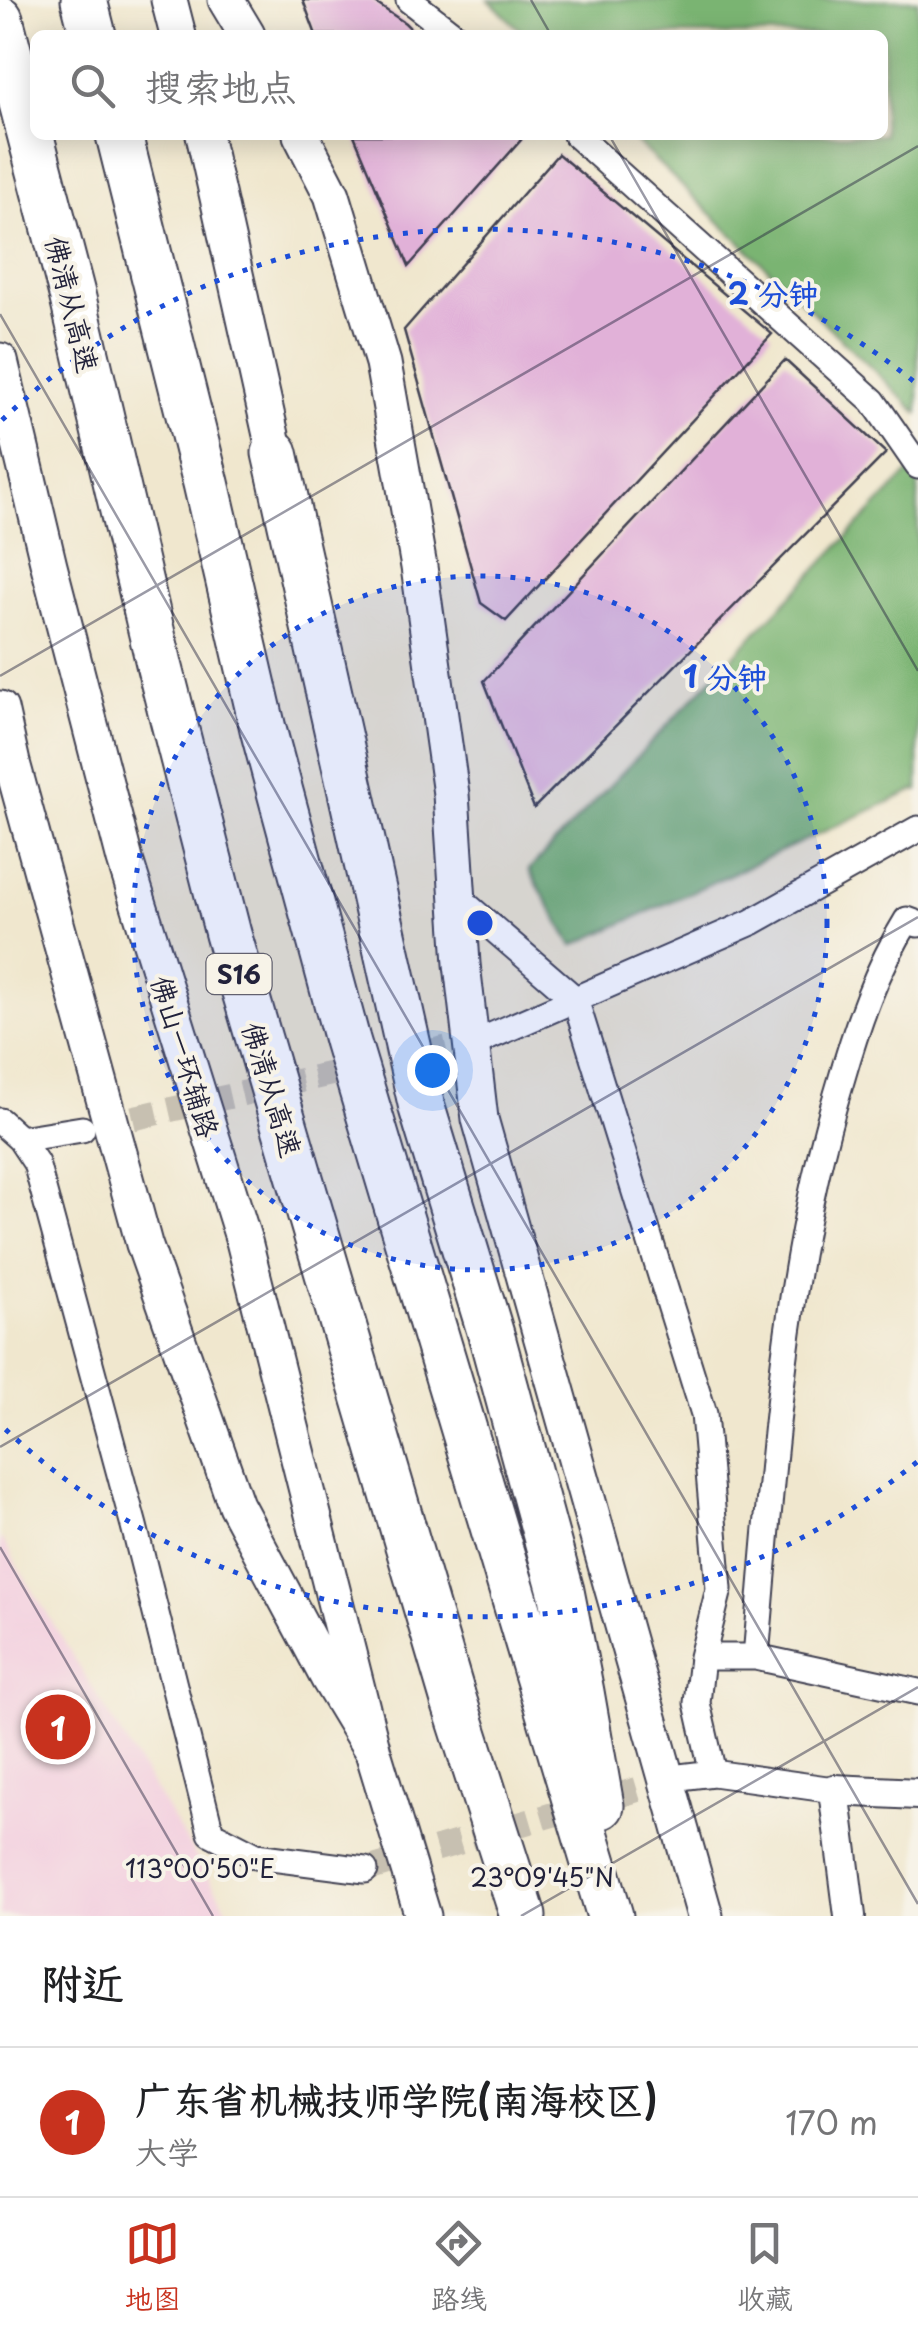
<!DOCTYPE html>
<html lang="zh">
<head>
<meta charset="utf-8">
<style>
  :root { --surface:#fff; --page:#f2f2f2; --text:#202124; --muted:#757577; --line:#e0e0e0; --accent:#c8321e }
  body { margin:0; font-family:"Playpen Sans","LXGW WenKai TC",sans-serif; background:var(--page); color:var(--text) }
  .you { position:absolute; left:432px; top:1070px; width:35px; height:35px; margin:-25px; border:8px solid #fff; border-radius:50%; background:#1a73e8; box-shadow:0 0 0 15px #1a73e833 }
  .badge { display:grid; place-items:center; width:65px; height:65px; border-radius:50%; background:var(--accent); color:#fff; font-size:32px; font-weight:700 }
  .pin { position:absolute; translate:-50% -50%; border:5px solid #fff; box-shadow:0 2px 10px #0006 }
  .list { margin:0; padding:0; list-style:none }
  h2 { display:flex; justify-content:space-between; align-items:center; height:130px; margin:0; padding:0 40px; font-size:42px }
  h2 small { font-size:32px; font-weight:400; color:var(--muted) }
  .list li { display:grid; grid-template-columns:65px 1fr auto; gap:30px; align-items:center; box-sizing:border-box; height:150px; padding:0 40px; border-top:2px solid var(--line) }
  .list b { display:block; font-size:38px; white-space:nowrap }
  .list p { margin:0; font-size:32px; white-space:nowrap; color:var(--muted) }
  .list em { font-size:32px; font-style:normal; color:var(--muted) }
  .icon { flex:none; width:55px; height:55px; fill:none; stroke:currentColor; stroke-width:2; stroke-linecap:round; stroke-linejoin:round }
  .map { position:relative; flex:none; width:918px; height:1916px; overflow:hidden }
  .search { position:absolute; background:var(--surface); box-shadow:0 5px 25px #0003; left:30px; right:30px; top:30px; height:110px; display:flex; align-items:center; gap:25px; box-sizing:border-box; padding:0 35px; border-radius:15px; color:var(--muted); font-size:38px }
  .sheet { height:280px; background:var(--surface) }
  nav { display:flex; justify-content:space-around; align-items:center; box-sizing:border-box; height:140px; border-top:2px solid var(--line); background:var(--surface); font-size:28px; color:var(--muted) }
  nav a { display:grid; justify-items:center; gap:5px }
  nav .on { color:var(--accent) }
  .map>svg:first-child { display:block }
</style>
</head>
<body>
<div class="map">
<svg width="918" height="1916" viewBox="0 0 918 1916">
  <rect width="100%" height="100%" fill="#f7f3e8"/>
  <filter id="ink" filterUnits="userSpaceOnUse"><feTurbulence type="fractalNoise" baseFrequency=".01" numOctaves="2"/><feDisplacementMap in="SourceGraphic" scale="20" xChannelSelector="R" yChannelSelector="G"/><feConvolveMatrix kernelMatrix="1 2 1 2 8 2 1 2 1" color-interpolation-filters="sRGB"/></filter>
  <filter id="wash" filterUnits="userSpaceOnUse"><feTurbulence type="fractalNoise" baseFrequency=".0048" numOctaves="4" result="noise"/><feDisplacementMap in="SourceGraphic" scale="40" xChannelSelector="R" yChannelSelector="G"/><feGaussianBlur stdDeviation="2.25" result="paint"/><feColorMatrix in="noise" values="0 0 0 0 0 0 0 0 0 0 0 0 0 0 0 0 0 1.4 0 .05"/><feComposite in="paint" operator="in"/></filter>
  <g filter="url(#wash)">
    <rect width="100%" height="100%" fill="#f0e7ce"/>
    <!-- built -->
    <path fill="#f3cfdf" d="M0 1537 232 1916H0Z"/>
    <!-- forest -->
    <path fill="#7ab472" stroke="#4e6b56" stroke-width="2.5" d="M489 0H918V413L629 135H883V35H525Z
      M918 463V791L915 790 573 946 529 870Z"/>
    <g id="blocks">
      <!-- building -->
      <path fill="#e1b1d8" d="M303 0H371L405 23 417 35H316Z
        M354 135H516L521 140 409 266Z
        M558 154 772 334 506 621 481 603 404 330Z
        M785 360 886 453 534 808 484 681Z"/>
    </g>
  </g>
  <g filter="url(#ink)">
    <use href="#blocks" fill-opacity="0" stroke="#414051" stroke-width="2.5"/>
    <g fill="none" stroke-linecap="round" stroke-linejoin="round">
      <!-- minor-tunnel -->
      <path stroke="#c7c0b1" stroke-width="25" stroke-dasharray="25 12" stroke-linecap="butt" d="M97 1126 482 1040
        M365 1870 680 1777"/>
      <defs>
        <path id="minor" d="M409 0 454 35
          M576 135 873 401 918 466
          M458 898 575 999 704 1414 719 1589 702 1657 697 1703 713 1773
          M482 1040 752 922 918 829
          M0 1121 20 1139 36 1163 134 1526 211 1833 256 1856 365 1870
          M20 1139 82 1129
          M702 1657H756C773 1464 784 1267 841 1081 857 1025 876 970 907 920L918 924
          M756 1657 918 1692
          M680 1777 713 1773 834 1790"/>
        <path id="tertiary" d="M850 1916 834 1790 918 1794"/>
        <path id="secondary" d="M169 0 178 35
          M226 0 247 35
          M204 135 275 453
          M301 135 332 195 383 363 419 567 451 794 462 964 480 1119 705 1916
          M0 361 49 566 125 860 244 1241 373 1752
          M0 709 12 763 144 1244 236 1505 329 1679 373 1752 423 1916"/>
        <path id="motorway" d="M84 0 93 35
          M0 19 72 294 160 668 228 934 453 1698 523 1916
          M119 135 206 483 263 729 347 1040 610 1916
          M275 453 422 1108 493 1341 561 1591 581 1692 601 1806"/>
      </defs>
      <!-- minor casing -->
      <use href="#minor" stroke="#414051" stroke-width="29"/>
      <!-- tertiary casing -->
      <use href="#tertiary" stroke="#414051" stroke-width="34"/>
      <!-- secondary casing -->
      <use href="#secondary" stroke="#414051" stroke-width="39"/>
      <!-- motorway casing -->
      <use href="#motorway" stroke="#414051" stroke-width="49"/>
      <!-- minor -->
      <use href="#minor" stroke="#fff" stroke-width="25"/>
      <!-- tertiary -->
      <use href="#tertiary" stroke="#fff" stroke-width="30"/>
      <!-- secondary -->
      <use href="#secondary" stroke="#fff" stroke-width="35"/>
      <!-- motorway -->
      <use href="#motorway" stroke="#fff" stroke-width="45"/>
    </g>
  </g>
  <!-- ticks -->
  <path fill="none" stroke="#22223b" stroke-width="2.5" stroke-opacity="0.45" d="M531 0 551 35M609 135 918 671M0 314 918 1904M0 676 918 146M0 1447 918 917M0 1547 213 1916M521 1916 918 1687"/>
  <!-- distance rings -->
  <circle cx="480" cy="923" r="347" fill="#1d4ed8" fill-opacity=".12"/>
  <g fill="none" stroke="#1d4ed8" stroke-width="5" stroke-dasharray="5 10">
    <circle cx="480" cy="923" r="347"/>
    <path d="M917 1462A694 694 0 0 1 2 1426M2 420A694 694 0 0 1 917 384"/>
  </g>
  <g text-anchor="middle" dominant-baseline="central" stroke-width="8" stroke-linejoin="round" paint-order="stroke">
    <!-- shield labels -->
    <rect fill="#f7f3e8" stroke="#62616f" stroke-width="2.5" x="206.5" y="954" width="65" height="40" rx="8"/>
    <g font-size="25" font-weight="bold" fill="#22223b">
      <text x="239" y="974">S16</text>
    </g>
    <!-- street labels -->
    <g font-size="28" fill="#22223b" stroke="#f7f3e8">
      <text transform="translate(73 304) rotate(76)">佛清从高速</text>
      <text transform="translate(186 1056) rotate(73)">佛山一环辅路</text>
      <text transform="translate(273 1089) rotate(73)">佛清从高速</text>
    </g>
  </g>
  <g font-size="25" text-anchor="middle" fill="#22223b" stroke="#f7f3e8" stroke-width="8" stroke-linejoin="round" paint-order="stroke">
    <text x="200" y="1878">113°00'50"E</text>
    <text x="542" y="1887">23°09'45"N</text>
  </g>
  <circle cx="480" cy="923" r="15" fill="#1d4ed8" stroke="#f7f3e8" stroke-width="5"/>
  <g font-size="30" text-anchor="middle" font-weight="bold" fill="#1d4ed8" stroke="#f7f3e8" stroke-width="8" stroke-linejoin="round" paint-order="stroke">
    <text x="773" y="305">2 分钟</text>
    <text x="725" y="688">1 分钟</text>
  </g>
</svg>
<div class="you"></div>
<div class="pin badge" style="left:58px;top:1727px">1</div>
<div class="search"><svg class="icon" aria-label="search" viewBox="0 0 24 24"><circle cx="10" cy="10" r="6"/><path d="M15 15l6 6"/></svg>搜索地点</div>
</div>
<section class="sheet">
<h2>附近<small></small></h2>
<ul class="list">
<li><span class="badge">1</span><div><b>广东省机械技师学院(南海校区)</b><p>大学</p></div><em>170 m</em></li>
</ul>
</section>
<nav>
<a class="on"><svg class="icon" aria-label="map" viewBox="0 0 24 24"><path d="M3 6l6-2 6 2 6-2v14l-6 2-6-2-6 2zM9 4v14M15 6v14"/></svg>地图</a>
<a><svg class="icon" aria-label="directions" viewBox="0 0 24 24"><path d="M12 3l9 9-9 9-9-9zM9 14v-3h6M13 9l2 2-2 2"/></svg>路线</a>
<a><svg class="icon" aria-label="saved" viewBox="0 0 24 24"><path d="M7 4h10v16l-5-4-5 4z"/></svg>收藏</a>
</nav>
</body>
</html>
